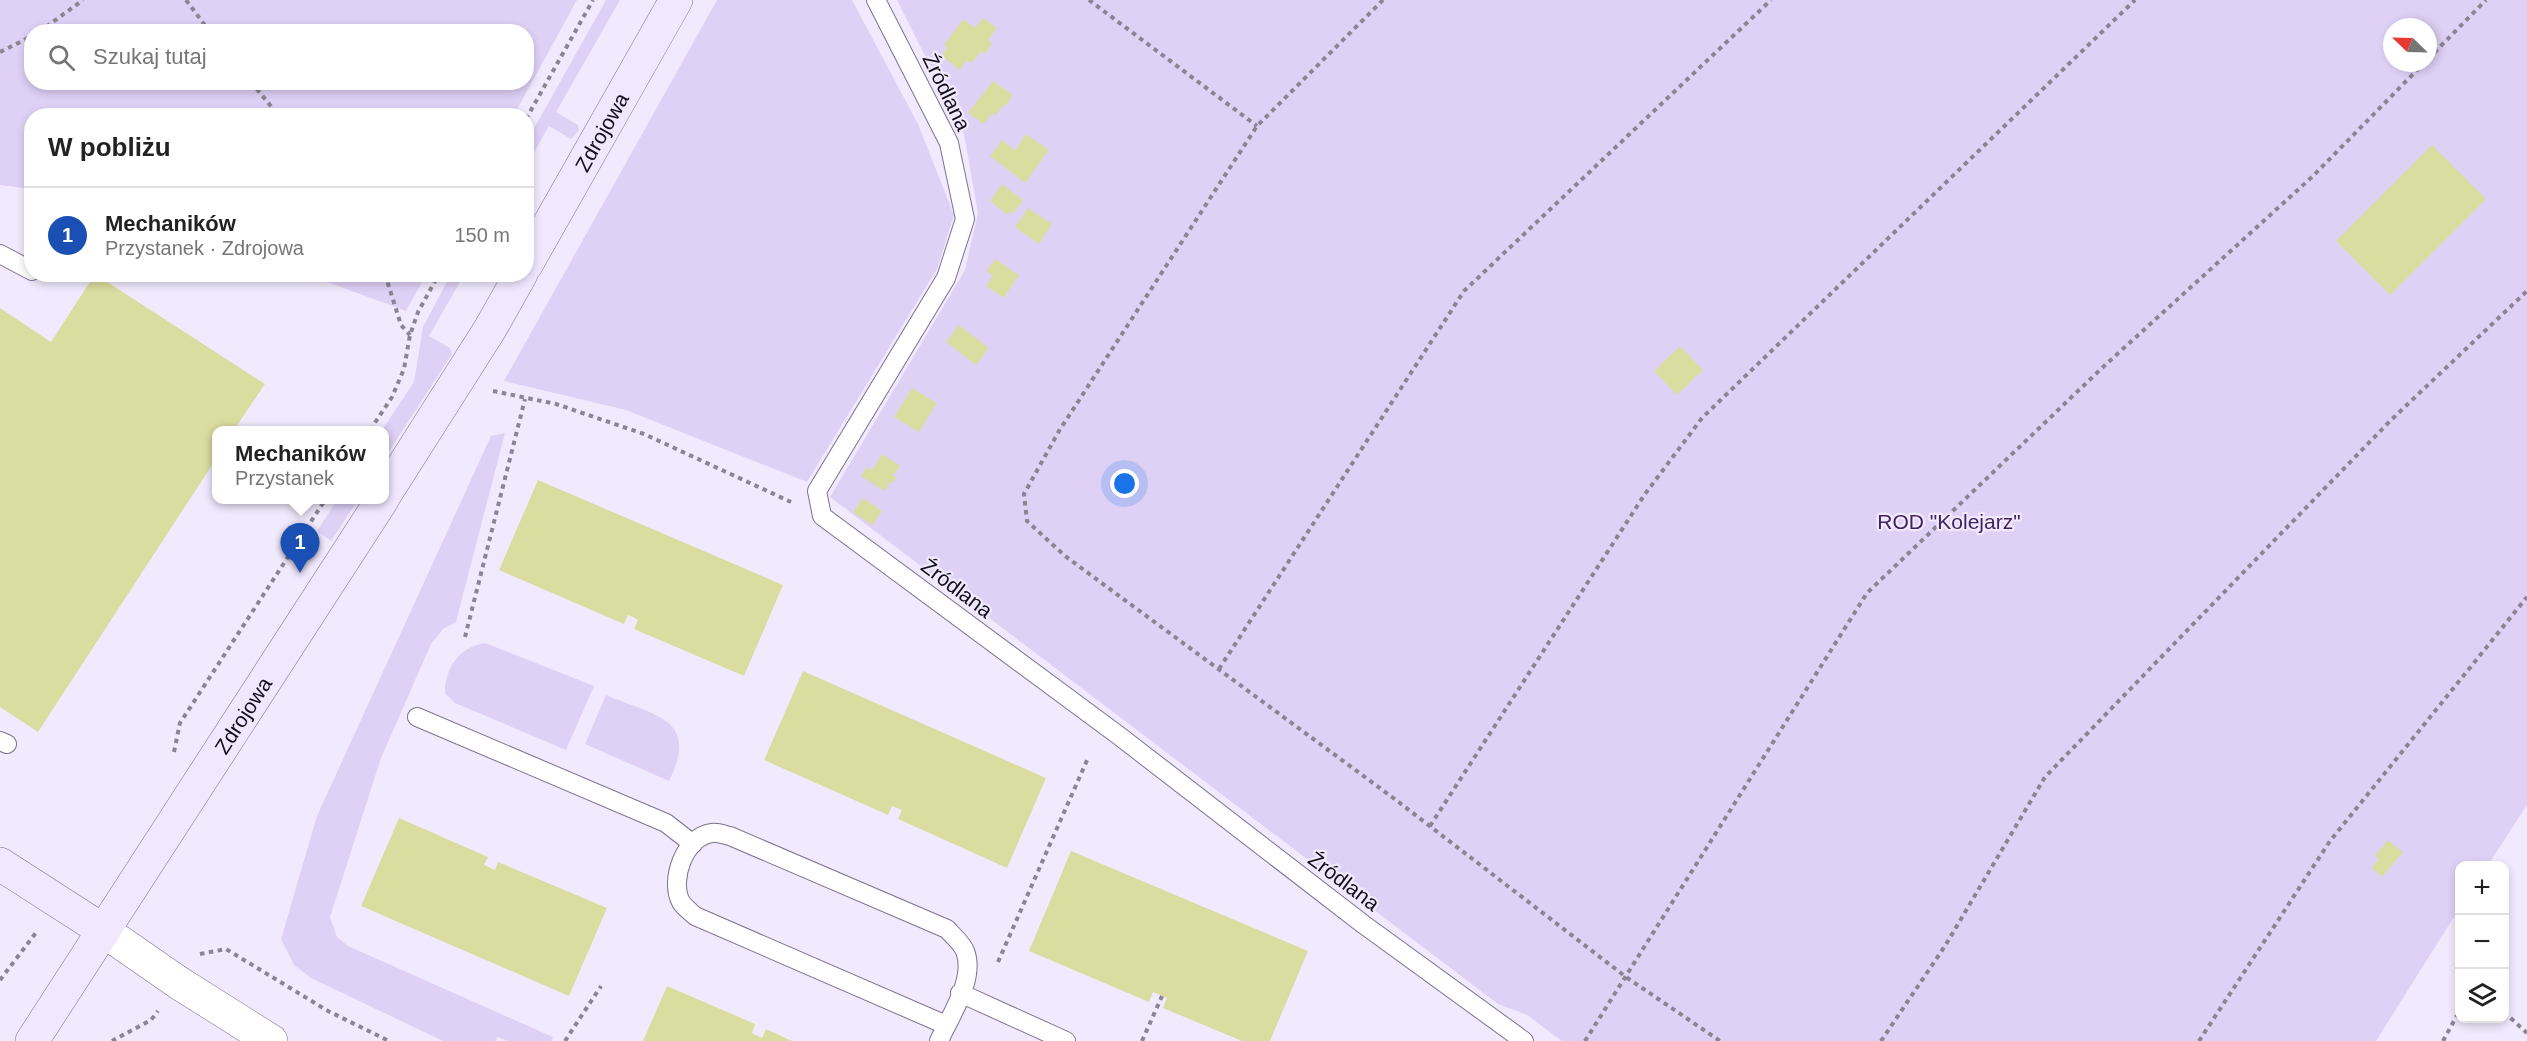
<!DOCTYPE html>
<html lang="pl">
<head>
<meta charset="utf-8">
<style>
  :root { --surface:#fff; --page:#f2f2f2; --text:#222; --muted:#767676; --line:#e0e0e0; --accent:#b45309 }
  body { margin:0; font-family:Arial,sans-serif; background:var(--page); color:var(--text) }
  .controls { position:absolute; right:18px; bottom:18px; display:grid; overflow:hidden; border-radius:12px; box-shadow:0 3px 9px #0003 }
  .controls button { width:54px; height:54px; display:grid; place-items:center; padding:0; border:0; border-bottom:2px solid var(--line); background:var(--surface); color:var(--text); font:30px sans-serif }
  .compass { position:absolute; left:2383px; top:18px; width:54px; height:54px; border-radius:50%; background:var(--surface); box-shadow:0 3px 9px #0003; rotate:293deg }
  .you { position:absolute; left:1125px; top:484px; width:21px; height:21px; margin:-15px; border:4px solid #fff; border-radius:50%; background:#1a73e8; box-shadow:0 0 0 9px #1a73e833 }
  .badge { display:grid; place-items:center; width:39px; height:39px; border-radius:50%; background:var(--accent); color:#fff; font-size:20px; font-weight:700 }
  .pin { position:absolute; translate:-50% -50px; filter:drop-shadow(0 2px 3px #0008) }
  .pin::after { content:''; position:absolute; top:32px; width:21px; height:18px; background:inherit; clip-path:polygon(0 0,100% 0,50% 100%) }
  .popup { position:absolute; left:212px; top:426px; width:177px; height:78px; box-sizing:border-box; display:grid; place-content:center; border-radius:12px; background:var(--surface); filter:drop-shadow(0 2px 4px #0005); font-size:20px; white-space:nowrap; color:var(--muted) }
  .popup b { font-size:22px; color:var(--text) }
  .popup::after { content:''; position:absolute; left:50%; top:100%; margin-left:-12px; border:12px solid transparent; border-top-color:var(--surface) }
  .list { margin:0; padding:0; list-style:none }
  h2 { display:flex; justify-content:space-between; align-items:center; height:78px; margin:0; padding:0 24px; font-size:26px }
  h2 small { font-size:20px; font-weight:400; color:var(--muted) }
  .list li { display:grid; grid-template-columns:39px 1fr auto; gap:18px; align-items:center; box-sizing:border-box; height:96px; padding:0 24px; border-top:2px solid var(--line) }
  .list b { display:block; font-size:22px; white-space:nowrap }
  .list p { margin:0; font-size:20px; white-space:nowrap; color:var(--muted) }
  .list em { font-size:20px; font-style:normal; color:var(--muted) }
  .icon { flex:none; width:33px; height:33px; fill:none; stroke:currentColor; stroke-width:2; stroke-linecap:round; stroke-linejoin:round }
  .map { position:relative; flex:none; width:2527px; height:1041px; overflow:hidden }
  .search { position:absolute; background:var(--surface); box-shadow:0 3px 9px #0003; left:24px; top:24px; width:510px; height:66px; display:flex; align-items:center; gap:15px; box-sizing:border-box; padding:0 21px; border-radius:24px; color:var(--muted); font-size:22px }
  .panel { position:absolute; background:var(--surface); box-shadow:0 3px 9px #0003; left:24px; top:108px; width:510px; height:174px; border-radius:24px }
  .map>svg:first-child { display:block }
</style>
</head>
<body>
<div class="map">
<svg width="2527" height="1041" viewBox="0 0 2527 1041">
  <rect width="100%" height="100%" fill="#f1eafe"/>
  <!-- green -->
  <path fill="#dfd1f6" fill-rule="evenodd" d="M0 0H577L514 115 32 116 31 189 0 185ZM32 32H526V82H32Z
    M606 0H620L556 112 578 125 579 130 571 139 549 126 527 165V141Z
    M717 0H852L918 124 954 215 937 269 807 482 626 410 504 381Z
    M897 0H2527V805L2488 865 2460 866 2459 909 2376 1041H1562L1527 1015 1498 1004 830 497 965 270 978 213 964 134ZM2392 27H2428V63H2392Z
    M451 274 464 275 429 336 450 348 452 354 384 459 382 430 414 382 423 327Z
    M308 275H426L406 311Z
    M505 433 456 622 443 629 431 644 381 758 330 917 337 937 348 946 553 1037 551 1041H508L498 1037 495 1041H443L311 978 294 965 281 939 317 816 491 436Z
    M337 500H358L331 541 317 531Z
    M485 643 594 686 566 750 455 703 445 693C445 668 459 647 485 643Z
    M606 695C655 716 700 718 669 781L585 744Z"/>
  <!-- building -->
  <path fill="#dbdda0" d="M983 18 997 28 988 40 992 43 985 54 981 51 972 63 967 60 960 70 941 56 947 48 944 45 963 19 975 28Z
    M993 81 1013 95 1005 107 1003 105 996 115 992 113 984 124 968 113Z
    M1026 134 1049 150 1025 183 990 156 1002 140 1015 150Z
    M2432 145 2486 199 2390 295 2336 241Z
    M1002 184 1023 200 1014 213 1011 211 1008 215 990 201Z
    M1028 208 1052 224 1039 244 1015 227Z
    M995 259 1019 275 1004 298 986 286 993 276 986 271Z
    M95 274 265 384 234 430H216V459L38 732 0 707V308L51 342Z
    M959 325 989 348 976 365 946 342Z
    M1680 346 1703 370 1677 395 1654 371Z
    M912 388 937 403 919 432 894 417Z
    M882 454 900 466 893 476 897 477 894 483 891 481 884 491 861 476 867 467 872 470Z
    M538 480 783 585 744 676 634 629 638 620 633 617 628 615 624 624 499 570Z
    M863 498 882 511 872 525 853 512Z
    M803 671 1046 778 1007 868 898 819 902 810 892 806 888 815 764 760Z
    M399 818 488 857 484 865 495 870 498 862 607 908 569 996 361 906Z
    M2388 840 2403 852 2382 877 2371 868 2379 859 2375 856Z
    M1071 851 1308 951 1270 1041H1242L1163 1008 1167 998 1153 992 1149 1002 1029 951Z
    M667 986 755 1024 752 1033 762 1038 766 1029 792 1041H643Z"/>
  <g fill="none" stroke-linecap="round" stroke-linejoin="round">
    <defs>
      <path id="lane" d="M876 0 949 143 965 219 946 278 817 491 822 516 1118 735 1363 924 1524 1041
        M0 254 32 271
        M417 717 666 823 693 844
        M0 741 7 744
        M960 993 1066 1041
        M939 1041C950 1016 976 979 965 951 962 943 952 935 947 929L730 836C725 835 717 832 712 833 685 836 669 880 681 902 684 907 691 912 695 916L946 1025"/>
      <path id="street" d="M104 931 179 983 271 1041"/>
      <g id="secondary">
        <path id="s1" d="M526 265 676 0"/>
        <path d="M384 496 490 329 521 274"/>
        <path d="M0 864 104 931"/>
        <path id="s2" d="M32 1041 382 500"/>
      </g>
    </defs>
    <!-- lane casing -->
    <use href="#lane" stroke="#7d728e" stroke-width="20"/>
    <!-- street casing -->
    <use href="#street" stroke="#7d728e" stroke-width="34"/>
    <!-- secondary casing -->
    <use href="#secondary" stroke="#7d728e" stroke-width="34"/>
    <!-- path -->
    <path stroke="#8a8494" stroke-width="4" stroke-dasharray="4.5 4.5" stroke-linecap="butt" d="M186 0 210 32
      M1089 0 1257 126
      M1383 0 1257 126 1059 431 1024 494 1027 521 1065 556 1392 797 1626 977 1720 1041
      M39 32 83 0
      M0 52 32 36
      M2428 59 2486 0
      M251 82 279 116
      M526 119 593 0
      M385 274 401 325 410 335
      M493 391 556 404 644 434 791 502
      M370 430 392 397 404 369 410 335 418 312 439 274
      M465 637 525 399
      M1219 669 1464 291 1771 0
      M174 752 180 723 325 500
      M1430 826 1645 494 1702 418 2135 0
      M200 954 226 949 328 1011 389 1041
      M998 962 1088 758
      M0 980 38 930
      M2504 1012 2527 1033
      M112 1041 151 1020 158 1011
      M565 1041 601 986
      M1142 1041 1162 996
      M1585 1041 1867 593 2103 367 2312 177 2424 63
      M1881 1041 1945 946 2045 777 2391 420 2527 291
      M2199 1041 2330 841 2527 597
      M2443 1041 2460 1010"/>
    <!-- lane -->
    <use href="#lane" stroke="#fff" stroke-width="18"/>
    <!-- street -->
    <use href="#street" stroke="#fff" stroke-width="33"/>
    <!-- secondary -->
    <use href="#secondary" stroke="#f1e7ff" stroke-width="33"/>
  </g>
  <g text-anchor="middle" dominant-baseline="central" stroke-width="4.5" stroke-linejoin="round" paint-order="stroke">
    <!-- street labels -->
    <g font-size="21" fill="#130f19" stroke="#f1eafe">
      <text transform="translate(947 92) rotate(64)">Źródlana</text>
      <text stroke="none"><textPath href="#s1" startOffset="153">Zdrojowa</textPath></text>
      <text transform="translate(957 588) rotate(37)">Źródlana</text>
      <text stroke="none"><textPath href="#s2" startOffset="388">Zdrojowa</textPath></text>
      <text transform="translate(1344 881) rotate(37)">Źródlana</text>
    </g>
    <!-- park labels -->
    <g font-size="21" fill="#412362" stroke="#f1eafe">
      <text x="1949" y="521">ROD "Kolejarz"</text>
    </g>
  </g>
</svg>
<div class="controls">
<button>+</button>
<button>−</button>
<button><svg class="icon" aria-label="layers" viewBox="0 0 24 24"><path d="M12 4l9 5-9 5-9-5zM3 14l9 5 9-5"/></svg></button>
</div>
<svg class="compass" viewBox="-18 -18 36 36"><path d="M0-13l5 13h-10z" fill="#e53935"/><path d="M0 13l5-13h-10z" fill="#767676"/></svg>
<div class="you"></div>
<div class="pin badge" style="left:300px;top:573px;background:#1a4fb4">1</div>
<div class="popup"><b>Mechaników</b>Przystanek</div>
<div class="search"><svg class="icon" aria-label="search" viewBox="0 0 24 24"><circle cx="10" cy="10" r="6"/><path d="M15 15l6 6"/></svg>Szukaj tutaj</div>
<section class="panel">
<h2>W pobliżu<small></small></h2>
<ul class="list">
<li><span class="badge" style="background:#1a4fb4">1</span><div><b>Mechaników</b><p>Przystanek · Zdrojowa</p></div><em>150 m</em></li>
</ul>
</section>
</div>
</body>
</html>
